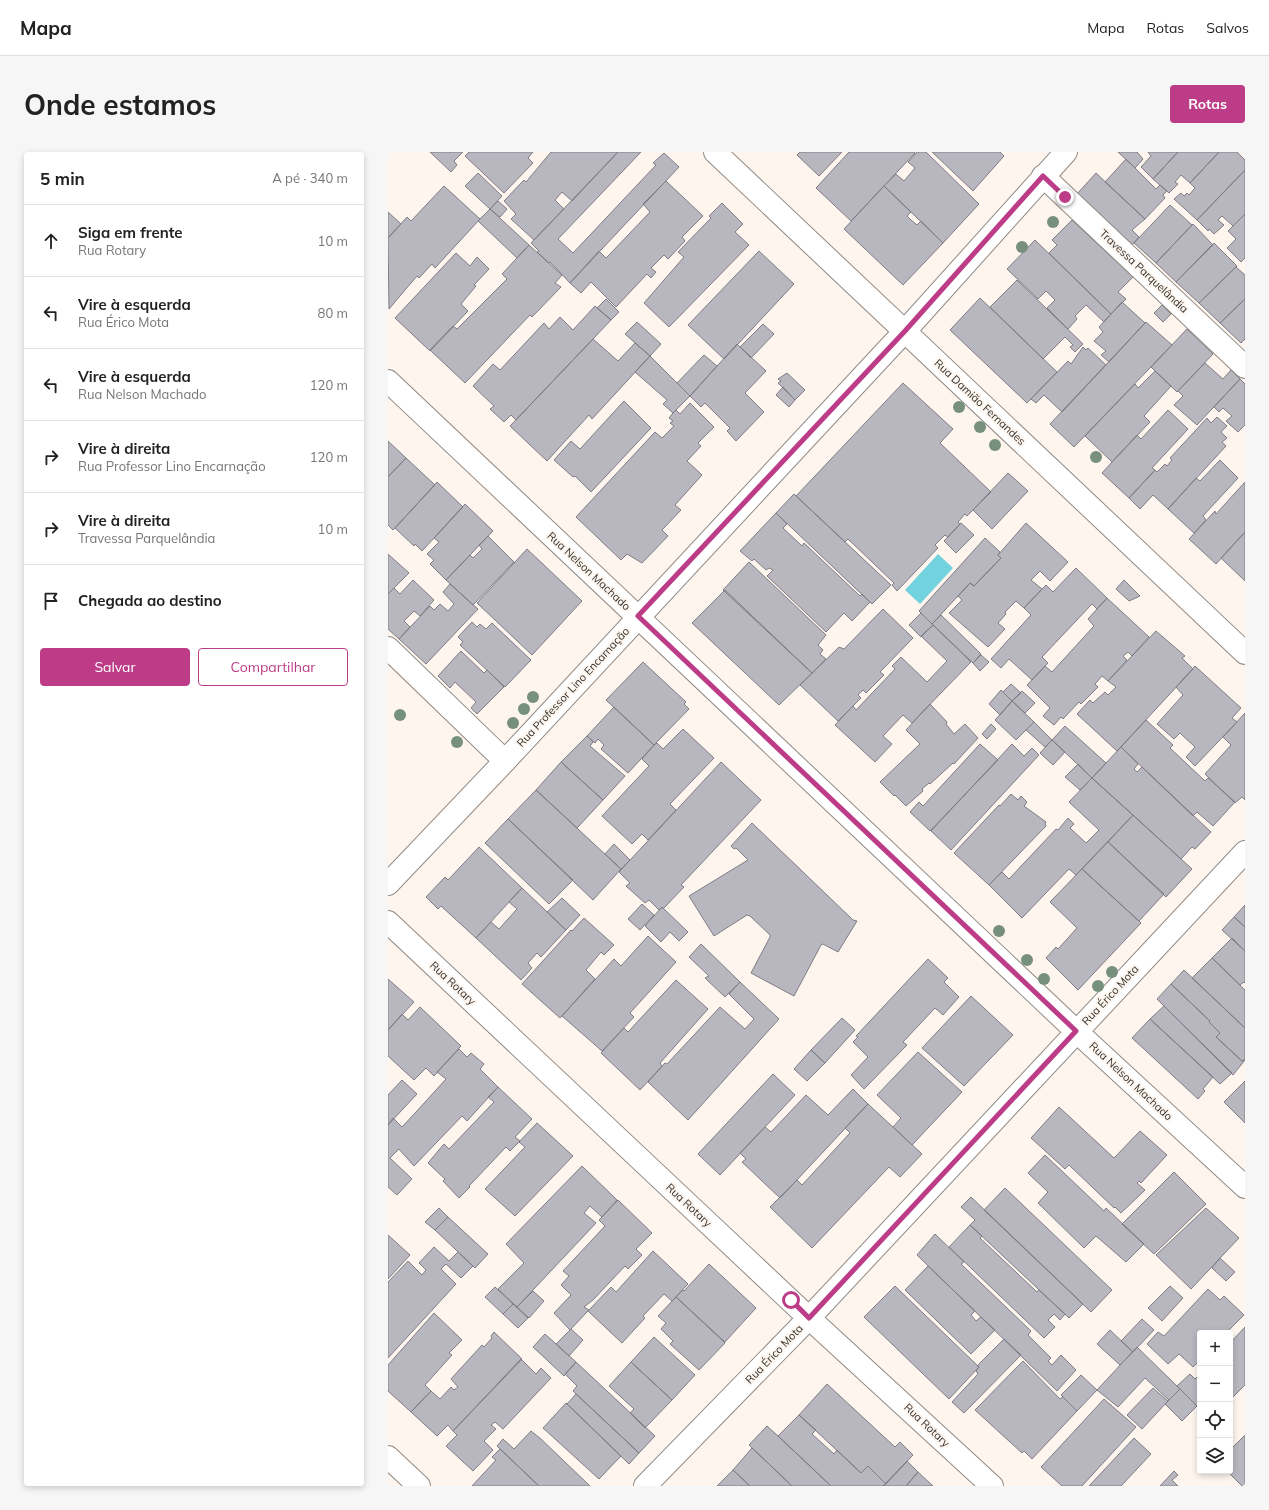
<!DOCTYPE html>
<html lang="pt">
<head>
<meta charset="utf-8">
<style>
  :root { --surface:#fff; --page:#f6f6f6; --text:#222; --muted:#767676; --line:#e0e0e0; --accent:#bd3c87 }
  body { margin:0; font-family:Mulish,sans-serif; background:var(--page); color:var(--text) }
  .controls { position:absolute; right:12px; bottom:12px; display:grid; overflow:hidden; border-radius:4px; box-shadow:0 2px 6px #0003 }
  .controls button { width:36px; height:36px; display:grid; place-items:center; padding:0; border:0; border-bottom:1px solid var(--line); background:var(--surface); color:var(--text); font:20px sans-serif }
  .stop { position:absolute; width:12px; height:12px; margin:-9px; border:3px solid #bd3c87; border-radius:50%; background:#fff }
  .stop.end { background:#bd3c87; border-color:#fff; box-shadow:0 1px 4px #0008 }
  .list { margin:0; padding:0; list-style:none }
  h2 { display:flex; justify-content:space-between; align-items:center; height:52px; margin:0; padding:0 16px; font-size:17px }
  h2 small { font-size:13px; font-weight:400; color:var(--muted) }
  .list li { display:grid; grid-template-columns:26px 1fr auto; gap:12px; align-items:center; box-sizing:border-box; height:72px; padding:0 16px; border-top:1px solid var(--line) }
  .list b { display:block; font-size:15px; white-space:nowrap }
  .list p { margin:0; font-size:13px; white-space:nowrap; color:var(--muted) }
  .list em { font-size:13px; font-style:normal; color:var(--muted) }
  .actions { display:flex; gap:8px; padding:12px 16px }
  .actions a { flex:1; padding:9px 0; border:1px solid var(--accent); border-radius:4px; text-align:center; font-size:14px; color:var(--accent) }
  .actions .main { background:var(--accent); color:#fff }
  .icon { flex:none; width:22px; height:22px; fill:none; stroke:currentColor; stroke-width:2; stroke-linecap:round; stroke-linejoin:round }
  .map { position:relative; flex:none; width:857px; height:1334px; overflow:hidden; border-radius:4px }
  header { display:flex; align-items:center; gap:24px; box-sizing:border-box; height:56px; padding:0 20px; background:var(--surface); border-bottom:1px solid var(--line) }
  header strong { font-size:19px }
  nav { display:flex; gap:22px; margin-inline-start:auto; font-size:14px }
  .intro { display:flex; align-items:center; justify-content:space-between; box-sizing:border-box; height:96px; padding:0 24px }
  h1 { margin:0; font-size:28px }
  .button { padding:10px 18px; border-radius:4px; background:var(--accent); color:#fff; font-size:14px; font-weight:700 }
  main { display:flex; gap:24px; padding:0 24px }
  aside { flex:1; background:var(--surface); border-radius:4px; box-shadow:0 2px 6px #0003 }
  .map>svg:first-child { display:block }
</style>
</head>
<body>
<header>
<strong>Mapa</strong>
<nav><a>Mapa</a><a>Rotas</a><a>Salvos</a></nav>
</header>
<div class="intro"><h1>Onde estamos</h1><a class="button">Rotas</a></div>
<main>
<aside>
<h2>5 min<small>A pé · 340 m</small></h2>
<ul class="list">
<li><svg class="icon" aria-label="ahead" viewBox="0 0 24 24"><path d="M12 20V5M6 11l6-6 6 6"/></svg><div><b>Siga em frente</b><p>Rua Rotary</p></div><em>10 m</em></li>
<li><svg class="icon" aria-label="left" viewBox="0 0 24 24"><path d="M17 20v-9H6M10 6l-5 5 5 5"/></svg><div><b>Vire à esquerda</b><p>Rua Érico Mota</p></div><em>80 m</em></li>
<li><svg class="icon" aria-label="left" viewBox="0 0 24 24"><path d="M17 20v-9H6M10 6l-5 5 5 5"/></svg><div><b>Vire à esquerda</b><p>Rua Nelson Machado</p></div><em>120 m</em></li>
<li><svg class="icon" aria-label="right" viewBox="0 0 24 24"><path d="M7 20v-9h11M14 6l5 5-5 5"/></svg><div><b>Vire à direita</b><p>Rua Professor Lino Encarnação</p></div><em>120 m</em></li>
<li><svg class="icon" aria-label="right" viewBox="0 0 24 24"><path d="M7 20v-9h11M14 6l5 5-5 5"/></svg><div><b>Vire à direita</b><p>Travessa Parquelândia</p></div><em>10 m</em></li>
<li><svg class="icon" aria-label="arrive" viewBox="0 0 24 24"><path d="M6 21V4h12l-3 4 3 4H6"/></svg><div><b>Chegada ao destino</b></div></li>
</ul>
<div class="actions"><a class="main">Salvar</a><a>Compartilhar</a></div>
</aside>
<div class="map">
<svg width="857" height="1334" viewBox="0 0 857 1334">
  <rect width="100%" height="100%" fill="#fdf5ee"/>
  <!-- water -->
  <path fill="#72d3de" d="M550 402 565 416 532 452 517 438Z"/>
  <!-- building -->
  <path fill="#b8b7c0" stroke="#7e7d85" d="M42 0H75L66 9 69 13 63 20Z
    M81 0H145L140 6 145 11 116 41 77 4Z
    M163 0H230L184 49 174 40 167 48 176 57 146 88 123 67 128 62 116 49 136 28 138 30Z
    M230 0H253L170 87 185 101 268 13 265 11 276 1 291 15 182 131 162 110 161 111 149 100 151 99 143 91Z
    M412 0H454L431 24 409 3Z
    M461 0H526L527 1 463 69 428 36Z
    M529 0H538L591 52 555 91 496 34 508 22 516 29 527 16 520 10Z
    M544 0H612L616 4 585 39Z
    M730 0H749L755 7 747 16Z
    M760 0H790L765 27 753 15 763 4Z
    M790 0H831L802 31 793 23 787 30 790 32 781 41 765 27Z
    M831 0H849L857 8V18L809 68 786 47 793 41 796 44 799 41 801 43 807 36 802 31Z
    M738 7 768 37 772 33 779 39 775 43 777 46 757 67 717 30Z
    M857 18V62L845 74 834 64 830 68 836 73 826 82 821 77 820 79 809 68Z
    M90 21 114 44 102 57 77 34Z
    M708 21 757 67 744 78 751 85 743 94 688 43Z
    M278 29 315 64 294 85 297 89 280 107 276 103 263 116 268 120 263 126 259 122 228 155 203 130 193 141 182 131 211 99 218 106 221 103 262 60 255 52Z
    M56 34 92 67 47 116 44 112 31 126 29 124 1 157 0 86 19 65 23 69Z
    M496 34 523 60 519 64 523 68 529 73 533 69 555 91 515 133 456 77Z
    M110 49 119 57 112 65 102 57Z
    M334 51 355 72 347 80 361 93 281 175 256 151 296 105 290 100 323 66 321 64Z
    M782 53 804 73 768 111 746 91Z
    M102 57 141 93 129 106 90 69Z
    M0 60 13 72 0 86Z
    M857 62V106L853 110 839 96 848 87 840 79Z
    M684 68 745 125 730 140 738 147 723 162 661 101 669 93 664 88Z
    M805 72 825 93 788 130 768 111Z
    M647 88 723 162 716 170 698 153 687 164 689 167 680 177 659 156 667 148 658 139 650 147 619 117Z
    M826 91 849 114 811 151 788 130Z
    M141 93 174 123 167 131 173 135 144 165 142 163 77 231 42 198 65 174 69 177 119 127 114 122Z
    M371 99 406 132 336 207 300 173Z
    M68 101 82 114 89 105 101 117 86 133 88 134 73 152 80 159 42 199 7 166Z
    M848 115 857 123V147L832 171 811 151Z
    M629 128 695 192 687 200 682 195 685 193 677 185 655 207 602 155Z
    M592 146 669 220 639 251 562 178Z
    M218 147 231 160 223 168 209 156Z
    M857 147V187L853 191 832 171Z
    M734 150 757 171 721 210 713 203 718 199 706 189 715 180 711 175Z
    M774 153 783 162 775 170 766 161Z
    M207 154 223 168 128 268 123 263 116 270 102 257 106 254 85 234 105 212 112 218 156 171 161 177 172 165 185 178Z
    M249 170 273 192 262 204 237 182Z
    M758 170 784 193 686 295 662 272Z
    M375 172 386 182 363 206 352 195Z
    M799 177 825 202 789 240 763 215Z
    M205 187 230 209 247 191 262 204 204 267 201 263 159 309 122 274Z
    M349 192 378 219 357 241 376 260 348 289 339 279 342 276 317 251 313 255 302 244Z
    M695 195 698 198 700 196 718 213 675 259 674 260 656 243 648 251 643 247 680 209 683 212Z
    M316 203 329 214 302 244 289 231Z
    M262 204 302 244 285 261 275 252 279 248 247 220Z
    M817 211 835 227 843 218 852 227 809 273 786 253 795 244 790 239Z
    M767 219 783 234 756 264 762 270 724 310 697 284 747 232 750 236Z
    M399 221 417 238 407 248 390 231 393 229 390 227Z
    M852 227 857 232V273L850 280 838 269 844 264 835 256 831 260 826 255Z
    M515 231 565 277 552 291 603 340 579 364 577 362 570 370 572 372 560 385 557 383 547 393 550 396 509 439 504 433 506 431 460 387 457 390 408 344Z
    M395 235 407 248 401 255 388 243Z
    M236 249 263 276 203 340 187 324 185 325 166 308 183 289 192 297Z
    M302 251 326 275 310 291 313 294 299 309 314 323 287 353 293 358 274 378 280 384 254 411 239 402 233 408 188 365 267 280 274 286 286 274 282 271 285 269 281 266 285 261 288 258 292 262Z
    M780 258 800 277 764 316 767 318 741 346 714 321 749 283 753 287Z
    M829 265 839 274 833 280 839 286 834 290 838 294 780 357 765 343 752 357 741 346 767 318 769 320 777 312 779 314 784 308 782 306 819 266 823 271Z
    M0 289 18 306 0 325Z
    M18 306 47 333 5 378 0 373V325Z
    M832 308 850 326 815 364 818 368 806 381 780 357 808 326 812 329Z
    M620 321 640 339 604 377 585 358Z
    M49 330 75 355 34 399 27 392 26 394 7 376Z
    M857 330V380L828 412 801 387 827 359 828 362Z
    M406 342 503 433 484 452 388 361Z
    M77 352 105 379 58 428 42 412 46 408 39 402 51 390 46 386Z
    M388 361 399 372 395 376 414 394 416 391 472 444 474 442 482 450 464 469 456 461 438 480 379 424 385 418 381 416 378 418 366 407 364 409 352 399Z
    M573 371 586 383 568 401 556 389Z
    M638 371 680 410 662 429 652 419 643 428 654 437 636 456 628 449 617 460 618 462 610 471 617 477 600 495 561 461 574 448 570 444 582 431 586 434 613 406 610 403Z
    M857 380V429L833 406Z
    M100 384 126 410 85 453 58 428 82 403 85 406 94 397 91 393Z
    M597 386 612 400 610 403 613 406 586 434 582 431 544 472 531 459Z
    M139 397 194 449 144 503 89 451Z
    M0 402 21 421 0 442Z
    M361 410 438 483 430 493 435 498 432 502 438 507 424 521 335 438Z
    M688 416 719 446 709 457 704 452 654 505 660 511 644 528 621 507 613 516 603 507 643 463 636 456 658 433 665 440Z
    M25 428 46 448 32 464 26 459 16 469 22 475 11 487 0 477V442L6 436 12 442Z
    M736 428 752 444 741 449 728 437Z
    M62 432 90 457 38 512 11 487 42 454 46 458 52 452 60 459 66 452 55 440Z
    M337 438 424 521 391 553 304 471Z
    M719 446 761 485 744 504 740 500 735 504 739 508 720 529 714 524 707 532 710 535 693 552 691 550 675 567 673 565 666 573 655 564 662 556 639 533 657 514 664 520 706 474 700 467Z
    M495 457 525 486 492 520 496 523 478 541 475 538 470 543 473 546 450 569 412 533 451 495 456 497Z
    M533 461 545 473 533 485 521 473Z
    M553 463 593 502 585 511 544 472Z
    M84 470 89 475 92 472 98 477 104 471 143 508 117 535 72 493 75 490 70 485Z
    M545 473 583 510 524 571 515 563 495 584 504 592 487 610 447 573 465 554 468 558 507 517 504 514 513 505 539 530 559 509 533 484Z
    M768 479 797 504 794 506 805 517 729 599 689 562 702 548 705 551 717 540 720 543 728 535 720 529Z
    M73 499 96 521 99 518 116 535 89 562 83 556 88 550 67 530 62 536 50 524Z
    M593 503 601 510 592 519 585 511Z
    M255 510 298 550 296 552 301 557 266 593 218 548Z
    M807 514 853 556 844 566 849 570 807 614 798 605 807 595 792 581 786 587 769 572 795 543 788 535Z
    M623 532 633 541 624 549 615 540Z
    M613 538 624 549 612 563 601 552Z
    M634 539 647 551 637 561 624 549Z
    M624 549 646 570 628 588 607 568Z
    M542 552 559 570 558 572 566 582 577 572 590 586 566 612 565 611 542 632 541 631 534 637 535 639 518 654 507 643 506 644 492 630 532 592 518 578Z
    M226 555 266 593 240 621 213 597 216 593 210 587 207 591 199 584Z
    M857 561V648L854 645 847 651 817 622 843 593 835 585Z
    M758 568 785 593 782 596 817 629 820 626 847 650 825 674 809 660 805 664 733 595Z
    M646 570 664 588 657 595 638 578Z
    M603 572 608 577 599 587 594 582Z
    M677 574 718 611 704 626 664 588Z
    M295 577 326 606 282 652 288 658 260 688 254 682 244 692 214 664 261 614 254 607 266 593 269 591 275 597Z
    M199 584 205 590 202 594 237 624 215 648 173 610Z
    M664 588 677 600 665 613 652 601Z
    M592 592 610 608 542 679 522 660 531 650 535 654Z
    M624 592 636 604 644 596 651 603 563 698 543 679Z
    M733 595 750 612 746 617 749 620 754 615 823 680 807 697 804 695 793 707 704 626Z
    M173 610 215 648 189 676 148 638Z
    M333 610 373 648 293 733 296 735 275 757 274 755 271 758 261 748 257 751 238 734 242 731 231 720Z
    M690 612 704 626 692 638 677 625Z
    M704 626 745 663 688 723 681 717 634 766 601 733 614 720 621 727 668 677 670 678 680 666 686 672 682 676 698 691 711 678 681 650Z
    M148 638 233 717 205 748 120 667Z
    M623 642 630 648 633 644 639 650 636 654 658 670 657 672 658 674 601 733 566 701 611 653 612 654Z
    M745 663 804 717 778 745 720 690Z
    M120 667 185 728 161 752 97 691Z
    M364 671 465 768 469 769 450 800 435 792 433 793 406 844 363 821 382 785V783L362 764 359 763 326 784 301 744 360 708 348 696 346 697 343 694Z
    M720 690 776 742 751 769 694 717Z
    M226 692 242 708 233 717 217 702Z
    M91 695 134 736 88 786 53 754 50 757 38 745 57 725 60 728Z
    M694 717 753 771 690 838 658 806 668 795 670 797 689 776 662 750Z
    M134 736 178 778 153 805 149 801 140 811 144 816 133 828 88 786 103 770 111 777 129 757 121 750Z
    M174 746 192 763 178 778 159 760Z
    M254 752 266 763 252 778 240 767Z
    M857 753V775L846 765Z
    M274 755 300 780 291 789 282 780 273 790 257 774Z
    M846 765 857 775V799L834 778Z
    M196 766 226 793 216 803 213 800 198 818 207 827 172 866 134 832 183 778 184 779Z
    M260 784 288 810 242 861 246 865 214 899 174 864 226 807 233 814Z
    M844 786 857 799V831L856 830 852 833 824 806Z
    M313 792 352 830 337 845 317 826 321 824 301 805Z
    M824 806 857 838V876L804 826Z
    M540 807 560 826 556 830 571 845 555 863 547 856 515 890 519 893 476 937 463 923 480 905 465 890 470 885 468 884Z
    M796 818 857 876V908L854 909 828 885 832 881 821 870 822 869 783 832Z
    M0 827 26 850 0 878Z
    M288 828 320 857 272 911 274 914 252 938 213 901 236 876 240 880Z
    M352 830 391 867 300 968 260 930 277 911 279 912 332 855 357 877 366 867 341 842Z
    M783 832 822 869 821 870 832 881 828 885 854 909 857 908 845 923 769 847Z
    M583 844 625 883 576 934 534 896Z
    M776 854 844 921 832 932 762 867Z
    M32 855 73 894 46 924 38 916 26 928 0 904V878L14 862 20 868Z
    M454 866 467 878 437 911 423 898Z
    M762 867 825 925 815 937 817 939 810 947 744 886Z
    M71 897 79 905 83 901 96 912 92 917 110 935 79 969 74 964 26 1014 11 997 2 1006 24 1027 9 1043 0 1035V973L5 966 14 975 28 960 58 927 49 920Z
    M423 898 437 911 419 929 406 917Z
    M530 900 574 940 524 993 505 975 513 966 489 943Z
    M385 922 407 943 332 1023 310 1002Z
    M14 928 29 942 0 973V943Z
    M857 929V971L836 950Z
    M110 935 144 967 127 985 132 989 122 999 118 995 81 1034 82 1035 71 1046 55 1029 57 1027 40 1011 56 992 61 997 106 950 100 945Z
    M465 937 480 952 392 1046 354 1010 358 1007 352 1001 377 975 383 980 418 943 440 963Z
    M480 952 534 1002 512 1025 501 1015 424 1096 382 1055 409 1028 414 1033 462 981 457 976Z
    M671 955 726 1006 752 979 779 1003 753 1031 751 1029 749 1031 757 1038 733 1061 727 1055 726 1056 681 1013 677 1017 643 986Z
    M149 971 185 1004 127 1064 97 1037 137 995 131 990Z
    M657 1003 716 1059 718 1056 756 1092 738 1110 708 1084 696 1096 650 1051 660 1040 640 1021Z
    M194 1014 229 1048 214 1065 202 1054 196 1061 208 1071 129 1155 110 1137 136 1111 118 1092Z
    M786 1020 818 1052 766 1102 734 1072Z
    M617 1036 724 1138 703 1160 596 1058Z
    M583 1045 695 1152 681 1166 582 1073 587 1068 573 1055Z
    M230 1048 264 1081 248 1097 254 1103 240 1117 237 1114 205 1148 196 1155 201 1158 182 1178 166 1161 183 1143 173 1133 181 1124 175 1119 217 1074 211 1068Z
    M51 1056 60 1065 47 1078 37 1070Z
    M818 1056 851 1086 803 1137 768 1103Z
    M60 1065 100 1102 87 1116 47 1078Z
    M582 1073 594 1084 592 1086 649 1140 651 1138 677 1162 672 1168 666 1162 660 1168 667 1175 656 1186 561 1095Z
    M547 1082 576 1110 573 1112 643 1179 640 1183 663 1206 660 1209 664 1213 673 1203 688 1218 669 1239 529 1103Z
    M0 1083 22 1103 0 1127Z
    M46 1095 61 1109 70 1100 85 1114 73 1126 58 1112 53 1117 68 1132 0 1206V1130L20 1109 34 1123 38 1118 31 1111Z
    M265 1099 300 1132 284 1149 276 1142 255 1164 257 1166 234 1191 200 1159 223 1135 228 1140Z
    M832 1106 847 1120 838 1129 824 1116Z
    M321 1112 368 1156 337 1190 288 1145 295 1138 296 1139Z
    M540 1114 587 1159 583 1163 588 1169 593 1165 607 1178 583 1202 517 1138Z
    M507 1134 591 1215 561 1247 476 1165Z
    M782 1134 795 1146 774 1169 760 1156Z
    M107 1135 125 1152 115 1162 97 1145Z
    M820 1137 832 1148 836 1144 856 1163 838 1181H812V1208L805 1215 791 1202 780 1212 759 1192 770 1180 776 1184Z
    M145 1139 156 1149 141 1166 129 1155Z
    M288 1145 337 1191 311 1218 282 1192 285 1189 273 1177 278 1171 270 1164Z
    M125 1152 140 1166 130 1176 115 1162Z
    M46 1161 74 1188 61 1201 64 1203 37 1233 43 1239 23 1260 0 1239V1213Z
    M754 1167 766 1178 745 1200 733 1189Z
    M857 1175V1233L842 1248V1191Z
    M183 1177 195 1188 181 1204 168 1192Z
    M722 1178 745 1200 732 1213 709 1192Z
    M106 1180 134 1207 65 1279 60 1273 49 1284 23 1260 43 1239 52 1247 63 1235 66 1238 70 1235 63 1227 94 1193 96 1195 104 1186 103 1184Z
    M157 1182 188 1210 176 1224 145 1195Z
    M266 1185 307 1223 284 1248 243 1210Z
    M616 1187 633 1203 576 1261 564 1250 590 1222 588 1219 591 1215 589 1214Z
    M749 1195 792 1237 781 1248 757 1226 730 1255 709 1238Z
    M133 1207 148 1222 153 1216 163 1226 115 1277 107 1270 103 1273 108 1277 96 1289 105 1298 85 1319 58 1294 69 1283 65 1279Z
    M635 1209 672 1247 675 1245 689 1259 644 1307 636 1299 634 1301 587 1258Z
    M188 1210 267 1284 251 1301 185 1239 189 1234 177 1222Z
    M243 1210 284 1248 257 1276 242 1261 246 1257 221 1234Z
    M802 1222 807 1227 812 1222V1257L789 1234Z
    M693 1223 709 1238 689 1259 673 1243Z
    M439 1232 507 1295 512 1290 525 1303 498 1332 480 1314 473 1321 411 1263Z
    M765 1236 780 1249 754 1277 739 1263Z
    M792 1237 809 1254 794 1269 777 1252Z
    M188 1242 251 1301 241 1312 179 1252Z
    M716 1247 748 1275 694 1334H674L653 1315Z
    M178 1251 233 1304 211 1327 155 1276Z
    M411 1263 428 1278 424 1282 446 1302 449 1298 473 1321 480 1314 498 1332 495 1334H443L390 1284Z
    M379 1274 390 1284 443 1334H404L361 1293Z
    M143 1279 153 1287 202 1334H151L109 1294 115 1287 126 1297Z
    M857 1283V1334H854L839 1319H842V1298Z
    M746 1286 763 1302 733 1334H701Z
    M364 1296 382 1313 404 1334H362L345 1318Z
    M112 1297 151 1334H84L108 1308 104 1305Z
    M519 1309 530 1320 518 1334H495Z
    M345 1318 362 1334H329Z
    M786 1319 790 1323 784 1328 790 1334H772Z
    M530 1320 545 1334H518Z"/>
  <g fill="none" stroke-linecap="round" stroke-linejoin="round">
    <defs>
      <path id="minor" d="M327 0 857 501
        M655 24 857 215
        M0 229 688 879 857 1035
        M0 496 117 609
        M0 770 421 1166 604 1334
        M0 1305 31 1334"/>
      <path id="tertiary" d="M0 732 117 609 517 179 678 0
        M257 1334 421 1166 857 700"/>
    </defs>
    <!-- minor casing -->
    <use href="#minor" stroke="#928a84" stroke-width="24"/>
    <!-- tertiary casing -->
    <use href="#tertiary" stroke="#928a84" stroke-width="24"/>
    <!-- minor -->
    <use href="#minor" stroke="#fff" stroke-width="22"/>
    <!-- tertiary -->
    <use href="#tertiary" stroke="#fff" stroke-width="22"/>
  </g>
  <!-- trees -->
  <g fill="#77907d">
    <circle cx="665" cy="70" r="6"/>
    <circle cx="634" cy="95" r="6"/>
    <circle cx="571" cy="255" r="6"/>
    <circle cx="592" cy="275" r="6"/>
    <circle cx="607" cy="293" r="6"/>
    <circle cx="708" cy="305" r="6"/>
    <circle cx="145" cy="545" r="6"/>
    <circle cx="136" cy="557" r="6"/>
    <circle cx="12" cy="563" r="6"/>
    <circle cx="125" cy="571" r="6"/>
    <circle cx="69" cy="590" r="6"/>
    <circle cx="611" cy="779" r="6"/>
    <circle cx="639" cy="808" r="6"/>
    <circle cx="724" cy="820" r="6"/>
    <circle cx="656" cy="827" r="6"/>
    <circle cx="710" cy="834" r="6"/>
  </g>
  <g fill="none" stroke-linecap="round" stroke-linejoin="round">
    <!-- route -->
    <path stroke="#bd3c87" stroke-width="5" d="M403 1148 421 1166 688 879 250 464 517 179 655 24 677 45"/>
  </g>
  <g text-anchor="middle" dominant-baseline="central" stroke-width="4" stroke-linejoin="round" paint-order="stroke">
    <!-- street labels -->
    <g font-size="11" fill="#33302d" stroke="#fdf5ee">
      <text transform="translate(756 119) rotate(43)">Travessa Parquelândia</text>
      <text transform="translate(592 250) rotate(43)">Rua Damião Fernandes</text>
      <text transform="translate(201 419) rotate(43)">Rua Nelson Machado</text>
      <text transform="translate(185 535) rotate(-47)">Rua Professor Lino Encarnação</text>
      <text transform="translate(65 831) rotate(43)">Rua Rotary</text>
      <text transform="translate(722 843) rotate(-47)">Rua Érico Mota</text>
      <text transform="translate(743 929) rotate(43)">Rua Nelson Machado</text>
      <text transform="translate(301 1053) rotate(43)">Rua Rotary</text>
      <text transform="translate(386 1202) rotate(-46)">Rua Érico Mota</text>
      <text transform="translate(539 1273) rotate(43)">Rua Rotary</text>
    </g>
  </g>
</svg>
<div class="controls">
<button>+</button>
<button>−</button>
<button><svg class="icon" aria-label="locate" viewBox="0 0 24 24"><circle cx="12" cy="12" r="6"/><path d="M12 2v4M12 18v4M2 12h4M18 12h4"/></svg></button>
<button><svg class="icon" aria-label="layers" viewBox="0 0 24 24"><path d="M12 4l9 5-9 5-9-5zM3 14l9 5 9-5"/></svg></button>
</div>
<div class="stop" style="left:403px;top:1148px"></div>
<div class="stop end" style="left:677px;top:45px"></div>
</div>
</main>
</body>
</html>
